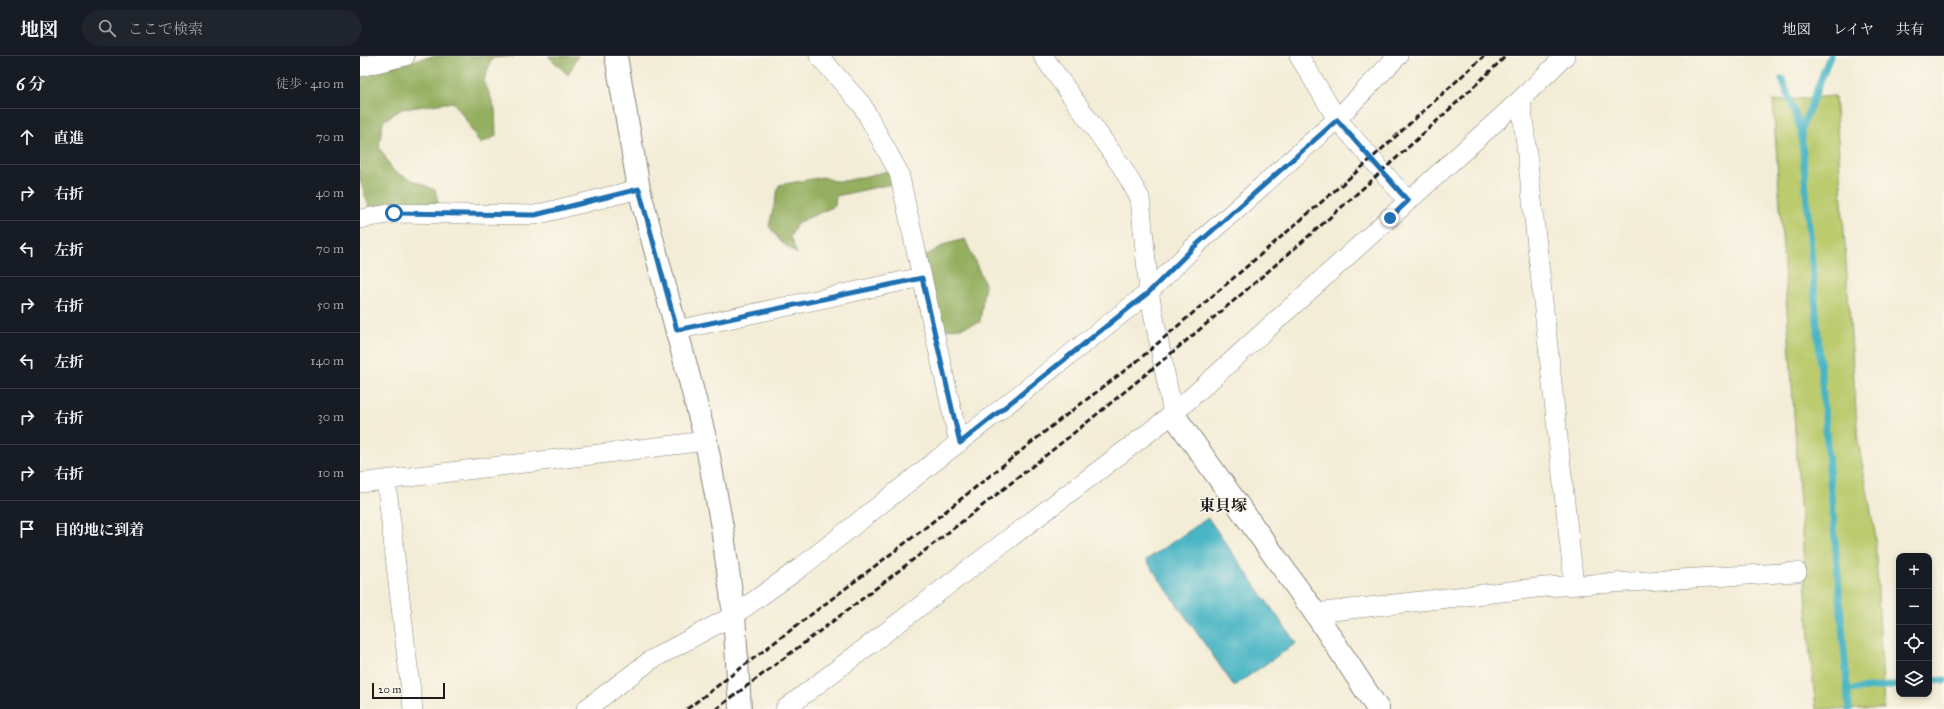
<!DOCTYPE html>
<html lang="ja">
<head>
<meta charset="utf-8">
<style>
  :root { --surface:#171b24; --page:#20242c; --text:#f1f3f6; --muted:#9ea1a6; --line:#363941 }
  body { margin:0; font-family:"IM FELL Great Primer","Noto Serif JP",serif; background:var(--page); color:var(--text) }
  .controls { position:absolute; right:12px; bottom:12px; display:grid; overflow:hidden; border-radius:8px; box-shadow:0 2px 6px #0003 }
  .controls button { width:36px; height:36px; display:grid; place-items:center; padding:0; border:0; border-bottom:1px solid var(--line); background:var(--surface); color:var(--text); font:20px sans-serif }
  .scale { position:absolute; left:12px; bottom:10px; width:73px; box-sizing:border-box; padding-left:4px; border:2px solid #1c1c1c; border-top:0; font-size:11px; line-height:14px; white-space:nowrap; color:#1c1c1c; -webkit-text-stroke:3px #fbf7ec; paint-order:stroke }
  .stop { position:absolute; width:12px; height:12px; margin:-9px; border:3px solid #1f6fb2; border-radius:50%; background:#fff }
  .stop.end { background:#1f6fb2; border-color:#fff; box-shadow:0 1px 4px #0008 }
  .list { margin:0; padding:0; list-style:none }
  h2 { display:flex; justify-content:space-between; align-items:center; height:52px; margin:0; padding:0 16px; font-size:17px }
  h2 small { font-size:13px; font-weight:400; color:var(--muted) }
  .list li { display:grid; grid-template-columns:26px 1fr auto; gap:12px; align-items:center; box-sizing:border-box; height:56px; padding:0 16px; border-top:1px solid var(--line) }
  .list b { display:block; font-size:15px; white-space:nowrap }
  .list em { font-size:13px; font-style:normal; color:var(--muted) }
  .icon { flex:none; width:22px; height:22px; fill:none; stroke:currentColor; stroke-width:2; stroke-linecap:round; stroke-linejoin:round }
  .map { position:relative; flex:none; width:1584px; height:653px; overflow:hidden }
  header { display:flex; align-items:center; gap:24px; box-sizing:border-box; height:56px; padding:0 20px; background:var(--surface); border-bottom:1px solid var(--line) }
  header strong { font-size:19px }
  nav { display:flex; gap:22px; margin-inline-start:auto; font-size:14px }
  .search { width:280px; height:36px; background:var(--page); display:flex; align-items:center; gap:10px; box-sizing:border-box; padding:0 14px; border-radius:22px; color:var(--muted); font-size:15px }
  main { display:flex }
  aside { flex:1; background:var(--surface) }
  .map>svg:first-child { display:block }
</style>
</head>
<body>
<header>
<strong>地図</strong>
<div class="search"><svg class="icon" aria-label="search" viewBox="0 0 24 24"><circle cx="10" cy="10" r="6"/><path d="M15 15l6 6"/></svg>ここで検索</div>
<nav><a>地図</a><a>レイヤ</a><a>共有</a></nav>
</header>
<main>
<aside>
<h2>6 分<small>徒歩 · 410 m</small></h2>
<ul class="list">
<li><svg class="icon" aria-label="ahead" viewBox="0 0 24 24"><path d="M12 20V5M6 11l6-6 6 6"/></svg><div><b>直進</b></div><em>70 m</em></li>
<li><svg class="icon" aria-label="right" viewBox="0 0 24 24"><path d="M7 20v-9h11M14 6l5 5-5 5"/></svg><div><b>右折</b></div><em>40 m</em></li>
<li><svg class="icon" aria-label="left" viewBox="0 0 24 24"><path d="M17 20v-9H6M10 6l-5 5 5 5"/></svg><div><b>左折</b></div><em>70 m</em></li>
<li><svg class="icon" aria-label="right" viewBox="0 0 24 24"><path d="M7 20v-9h11M14 6l5 5-5 5"/></svg><div><b>右折</b></div><em>50 m</em></li>
<li><svg class="icon" aria-label="left" viewBox="0 0 24 24"><path d="M17 20v-9H6M10 6l-5 5 5 5"/></svg><div><b>左折</b></div><em>140 m</em></li>
<li><svg class="icon" aria-label="right" viewBox="0 0 24 24"><path d="M7 20v-9h11M14 6l5 5-5 5"/></svg><div><b>右折</b></div><em>30 m</em></li>
<li><svg class="icon" aria-label="right" viewBox="0 0 24 24"><path d="M7 20v-9h11M14 6l5 5-5 5"/></svg><div><b>右折</b></div><em>10 m</em></li>
<li><svg class="icon" aria-label="arrive" viewBox="0 0 24 24"><path d="M6 21V4h12l-3 4 3 4H6"/></svg><div><b>目的地に到着</b></div></li>
</ul>
</aside>
<div class="map">
<svg width="1584" height="653" viewBox="0 0 1584 653">
  <rect width="100%" height="100%" fill="#fbf7ec"/>
  <filter id="ink" filterUnits="userSpaceOnUse"><feTurbulence type="fractalNoise" baseFrequency=".025" numOctaves="2"/><feDisplacementMap in="SourceGraphic" scale="8" xChannelSelector="R" yChannelSelector="G"/><feConvolveMatrix kernelMatrix="1 2 1 2 8 2 1 2 1" color-interpolation-filters="sRGB"/></filter>
  <filter id="wash" filterUnits="userSpaceOnUse"><feTurbulence type="fractalNoise" baseFrequency=".012" numOctaves="4" result="noise"/><feDisplacementMap in="SourceGraphic" scale="16" xChannelSelector="R" yChannelSelector="G"/><feGaussianBlur stdDeviation="0.9" result="paint"/><feColorMatrix in="noise" values="0 0 0 0 0 0 0 0 0 0 0 0 0 0 0 0 0 1.4 0 .05"/><feComposite in="paint" operator="in"/></filter>
  <g filter="url(#wash)">
    <rect width="100%" height="100%" fill="#f3edd7"/>
    <!-- green -->
    <path fill="#bbcb6e" stroke="#6c7445" d="M1475 40 1498 385 1515 477 1524 653H1456L1450 597 1413 45Z"/>
    <!-- forest -->
    <path fill="#94af61" stroke="#58663e" d="M74 0H154L132 2 124 24 135 53 136 80 120 88 103 59 93 46 42 53 23 65 19 91 34 116 75 134 81 158 10 154 0 124V17Z
      M188 0H218L208 19Z
      M537 113 541 126 476 140 475 150 437 167 430 181 437 198 421 186 409 170 419 129 463 121 475 125H485Z
      M605 183 625 228 620 266 600 272 574 274 565 200 586 188Z"/>
    <!-- water -->
    <path fill="#49b5c5" stroke="#326870" d="M848 462 936 587 874 630 786 504Z"/>
    <g fill="none" stroke-linecap="round" stroke-linejoin="round">
      <!-- stream -->
      <path stroke="#49b5c5" stroke-width="7" d="M1422 23 1441 74 1489 653
        M1441 74 1470 0
        M1569 625 1584 624
        M1487 634 1539 629"/>
    </g>
  </g>
  <g filter="url(#ink)">
    <g fill="none" stroke-linecap="round" stroke-linejoin="round">
      <defs>
        <path id="minor" d="M459 0 502 49 539 117 562 221
          M683 0 762 111 780 142 789 236 813 358
          M939 0 977 63 1048 145
          M0 11 45 0
          M1161 43 1214 529
          M0 163 34 157 175 159 279 133
          M317 274 562 221 599 387
          M26 424 53 653
          M0 427 346 385
          M955 557 1185 531 1437 516
          M226 653 291 604 374 559 440 512 789 236 834 191 977 63 1038 0
          M425 653 813 358 1161 43 1205 0"/>
        <path id="tertiary" d="M256 0 279 133 346 385 362 471 374 559 380 653
          M813 358 955 557 1018 653"/>
      </defs>
      <!-- minor casing -->
      <use href="#minor" stroke="#88847a" stroke-width="20"/>
      <!-- tertiary casing -->
      <use href="#tertiary" stroke="#88847a" stroke-width="24"/>
      <!-- minor -->
      <use href="#minor" stroke="#fff" stroke-width="19"/>
      <!-- tertiary -->
      <use href="#tertiary" stroke="#fff" stroke-width="22"/>
      <!-- rail -->
      <path stroke="#1c1c1c" stroke-width="3" stroke-dasharray="6 3" stroke-linecap="butt" d="M327 653 561 475 697 366 776 306 1001 112 1124 0
        M356 653C630 449 899 236 1146 0"/>
    </g>
  </g>
  <g fill="none" stroke-linecap="round" stroke-linejoin="round" filter="url(#ink)">
    <!-- route -->
    <path stroke="#1f6fb2" stroke-width="5" d="M34 157 175 159 279 133 317 274 562 222 600 387 789 236 834 191 977 64 1048 145 1030 162"/>
  </g>
  <g text-anchor="middle" dominant-baseline="central" stroke-width="3" stroke-linejoin="round" paint-order="stroke">
    <!-- quarter labels -->
    <g font-size="16" font-weight="bold" fill="#1c1c1c" stroke="#fbf7ec">
      <text x="863" y="449">東貝塚</text>
    </g>
  </g>
</svg>
<div class="controls">
<button>+</button>
<button>−</button>
<button><svg class="icon" aria-label="locate" viewBox="0 0 24 24"><circle cx="12" cy="12" r="6"/><path d="M12 2v4M12 18v4M2 12h4M18 12h4"/></svg></button>
<button><svg class="icon" aria-label="layers" viewBox="0 0 24 24"><path d="M12 4l9 5-9 5-9-5zM3 14l9 5 9-5"/></svg></button>
</div>
<div class="scale">20 m</div>
<div class="stop" style="left:34px;top:157px"></div>
<div class="stop end" style="left:1030px;top:162px"></div>
</div>
</main>
</body>
</html>
